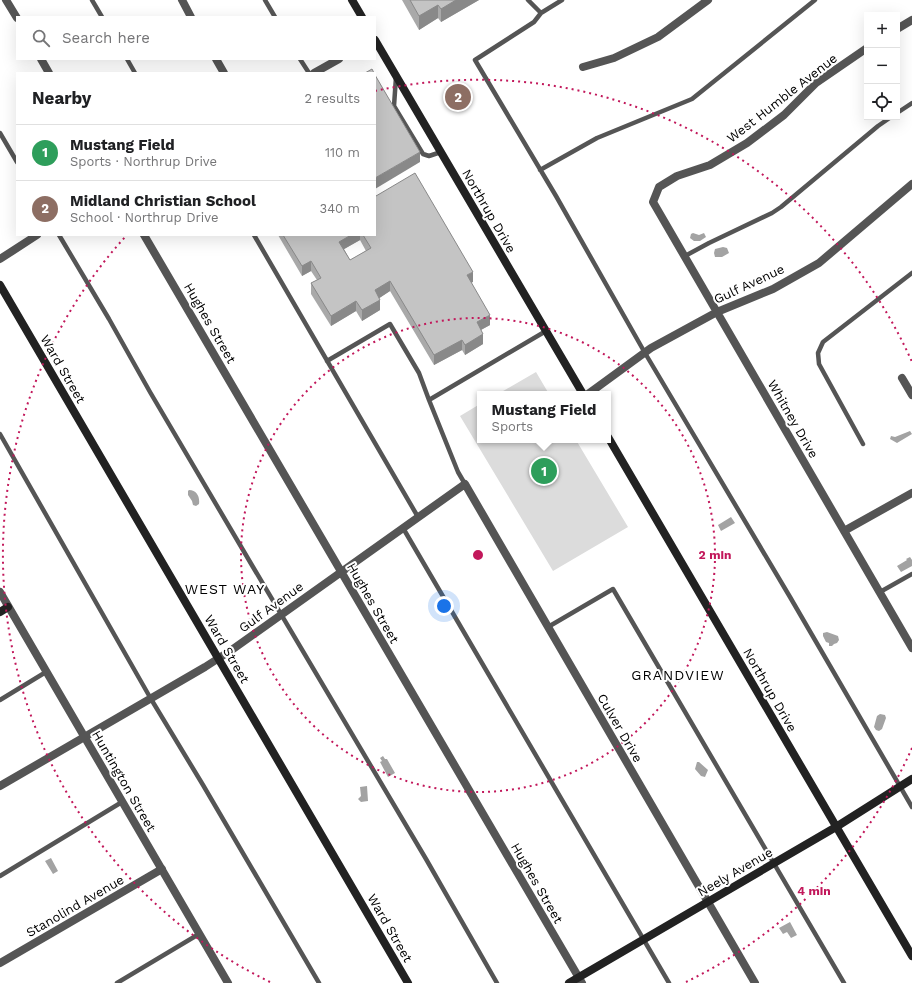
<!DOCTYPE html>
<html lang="en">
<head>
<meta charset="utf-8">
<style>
  :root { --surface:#fff; --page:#f2f2f2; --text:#202124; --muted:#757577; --line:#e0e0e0; --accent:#2563eb }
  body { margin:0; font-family:"Work Sans",sans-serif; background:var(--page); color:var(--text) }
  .controls { position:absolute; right:12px; top:12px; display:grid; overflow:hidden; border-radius:0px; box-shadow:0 4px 16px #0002 }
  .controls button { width:36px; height:36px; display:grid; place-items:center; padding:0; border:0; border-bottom:1px solid var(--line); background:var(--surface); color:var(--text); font:20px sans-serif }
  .you { position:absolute; left:444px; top:606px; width:14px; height:14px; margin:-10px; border:3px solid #fff; border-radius:50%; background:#1a73e8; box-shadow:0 0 0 6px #1a73e833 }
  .badge { display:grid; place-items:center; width:26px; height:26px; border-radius:50%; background:var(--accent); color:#fff; font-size:13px; font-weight:700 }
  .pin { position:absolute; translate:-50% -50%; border:2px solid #fff; box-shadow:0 1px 4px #0006 }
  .popup { position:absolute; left:477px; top:391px; width:134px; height:52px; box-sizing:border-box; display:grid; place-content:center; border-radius:0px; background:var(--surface); filter:drop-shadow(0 1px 3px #0005); font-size:13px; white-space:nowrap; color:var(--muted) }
  .popup b { font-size:15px; color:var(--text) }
  .popup::after { content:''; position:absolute; left:50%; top:100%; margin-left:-8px; border:8px solid transparent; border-top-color:var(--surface) }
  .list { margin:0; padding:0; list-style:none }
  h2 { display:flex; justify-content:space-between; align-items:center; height:52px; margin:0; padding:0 16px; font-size:17px }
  h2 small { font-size:13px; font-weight:400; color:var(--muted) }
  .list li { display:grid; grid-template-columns:26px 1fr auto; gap:12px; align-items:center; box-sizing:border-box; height:56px; padding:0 16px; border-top:1px solid var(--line) }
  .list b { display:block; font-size:15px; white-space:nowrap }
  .list p { margin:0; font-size:13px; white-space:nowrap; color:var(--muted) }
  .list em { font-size:13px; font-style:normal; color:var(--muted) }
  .icon { flex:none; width:22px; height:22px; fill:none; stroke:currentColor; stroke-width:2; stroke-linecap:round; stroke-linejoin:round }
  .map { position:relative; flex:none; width:912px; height:983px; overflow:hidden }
  .search { position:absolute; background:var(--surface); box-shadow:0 4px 16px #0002; left:16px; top:16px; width:360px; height:44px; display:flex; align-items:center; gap:10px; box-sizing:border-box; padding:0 14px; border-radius:0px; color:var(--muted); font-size:15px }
  .panel { position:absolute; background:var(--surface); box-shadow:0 4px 16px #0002; left:16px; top:72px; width:360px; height:164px; border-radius:0px }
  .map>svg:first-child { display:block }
</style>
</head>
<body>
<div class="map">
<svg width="912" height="983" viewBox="0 0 912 983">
  <rect width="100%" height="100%" fill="#fff"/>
  <!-- green -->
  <path fill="#dcdcdc" d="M536 372 549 394H498Z
    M480 404V440H576L628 527 553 571 460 416Z"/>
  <!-- water -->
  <path fill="#a3a3a3" d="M693 233 699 235 704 233 706 237 700 241H694L690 238 691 234Z
    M723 247 727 248 729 253 722 257H715L714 253 715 249Z
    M910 431 912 434 897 443 890 439 891 436 895 437Z
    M189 490C197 490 200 497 199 504L196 506 193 505 192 501 188 495V491Z
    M731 517 735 523 721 531 718 525Z
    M910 557 912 560V566L901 572 897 566 907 560 906 559Z
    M827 632 838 636 839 640 837 643 834 644 832 646H829V643L826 642 823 636V633Z
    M880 714 885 715 886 718 882 729 879 731 876 730 874 727 877 716Z
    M383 756 385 759H387L395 773 388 777 380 762 382 761 380 758Z
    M697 762H699L708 770 705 777 701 776 695 769Z
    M367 786 368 801 361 802 358 799 361 796 360 787Z
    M51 858 58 871 53 874 45 861Z
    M790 922 797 935 791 938 787 932 783 934 779 928Z"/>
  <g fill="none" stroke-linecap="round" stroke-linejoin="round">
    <!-- lane -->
    <path stroke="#555" stroke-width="4.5" d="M92 0 102 17
      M265 0 275 17
      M528 0 541 13
      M562 0 541 13 534 22 475 60 556 196 645 353 790 597 912 807
      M127 59 135 73
      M300 59 309 73
      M396 77 394 106 423 154 429 156 441 152
      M897 113 912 103
      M0 133 17 162
      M540 170 597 138 692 99 815 0
      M59 235 109 319 150 392 253 567 426 859 497 983
      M254 235 418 517
      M685 256 709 243 772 213 781 207 878 126 891 117
      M327 361 390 324 419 373 429 400
      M0 434 151 699 203 785 319 983
      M863 444 819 364 818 353 823 342 912 273
      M465 484 458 472 429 400 546 331
      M403 528 669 983
      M880 592 912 574
      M548 627 613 589 844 983
      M0 700 46 672
      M0 876 122 802
      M117 983 199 934"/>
    <!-- street -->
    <path stroke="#555" stroke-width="8" d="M6 0 17 18
      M182 0 191 17
      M897 29 912 20
      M867 48 816 83 784 115 747 143 710 165 677 176 659 187 653 202 912 648
      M41 59 49 73
      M216 59 224 73
      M583 67 614 58 658 37 708 0
      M314 73 339 59
      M144 235 582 983
      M0 259 37 235
      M902 378 912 395
      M588 394 651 348 717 312 773 289 819 263 912 184
      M844 531 912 493
      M0 592 228 983
      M0 786 205 667 233 649 465 484 755 983
      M0 963 162 869"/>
    <!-- secondary -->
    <path stroke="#222" stroke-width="8" d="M352 0 362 17
      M375 40 583 394
      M0 285 408 983
      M608 437 912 956
      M0 612 8 607
      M569 983 836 827 912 779"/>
  </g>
  <!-- wall -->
  <path fill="#a9a9a9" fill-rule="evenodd" d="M402 0H479L441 22 438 18 419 30Z
    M376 196 473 282H471L490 325 481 330 483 344 465 355 462 350 434 365 390 291 379 298 380 310 362 321 356 311 331 326 311 294V283L317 280 311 271 302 276 278 235H375ZM360 240 366 251 350 260 344 249Z"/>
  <!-- shaded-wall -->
  <path fill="#898989" d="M456 0H479L441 22V9Z
    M438 5V18L419 30V16Z
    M420 152V162L375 189V178Z
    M351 235H360V240L339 252V242Z
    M311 261V271L302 276V266Z
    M473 272V282L467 285V275Z
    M390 281V291L375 301V290Z
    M380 300V310L362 321V310Z
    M356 301V311L331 326V316Z
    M490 315V325L477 332V322Z
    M483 334V344L465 355V345Z
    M462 340V350L434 365V355Z"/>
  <!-- building -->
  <path fill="#c4c4c4" stroke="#898989" d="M410 0H456L441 9 438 5 419 16Z
    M372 69 374 73H365Z
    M375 75 420 152 375 178Z
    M415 173 473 272 467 275 490 315 477 322 483 334 465 345 462 340 434 355 390 281 375 290 380 300 362 310 356 301 331 316 311 283 321 278 311 261 302 266 283 235H351L339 242 350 260 371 248 363 235H375V194L376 196Z"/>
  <!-- distance rings -->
  <g fill="none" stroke="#c2185b" stroke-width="2" stroke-dasharray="2 4">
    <circle cx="478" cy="555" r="237"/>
    <path d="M912 748A475 475 0 0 1 686 982M270 982A475 475 0 0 1 125 237M375 91A475 475 0 0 1 912 362"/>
  </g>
  <g text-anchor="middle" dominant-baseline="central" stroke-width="4" stroke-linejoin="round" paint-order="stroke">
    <!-- street labels -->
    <g font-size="13" fill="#000" stroke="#fff">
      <text transform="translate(782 98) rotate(-38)">West Humble Avenue</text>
      <text transform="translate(489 211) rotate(60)">Northrup Drive</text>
      <text transform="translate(749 284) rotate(-25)">Gulf Avenue</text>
      <text transform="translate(210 323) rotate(60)">Hughes Street</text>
      <text transform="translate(63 369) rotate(60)">Ward Street</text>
      <text transform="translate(793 419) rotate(60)">Whitney Drive</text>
      <text transform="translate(373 603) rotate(60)">Hughes Street</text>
      <text transform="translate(271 607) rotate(-36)">Gulf Avenue</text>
      <text transform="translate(227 649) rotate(60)">Ward Street</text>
      <text transform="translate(770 690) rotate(60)">Northrup Drive</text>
      <text transform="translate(620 728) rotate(60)">Culver Drive</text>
      <text transform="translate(124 781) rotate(60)">Huntington Street</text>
      <text transform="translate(735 872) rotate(-30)">Neely Avenue</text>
      <text transform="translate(537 883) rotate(60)">Hughes Street</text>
      <text transform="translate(75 906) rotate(-30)">Stanolind Avenue</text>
      <text transform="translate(390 928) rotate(60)">Ward Street</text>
    </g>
    <!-- neighbourhood labels -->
    <g font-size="14" letter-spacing="1" fill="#000" stroke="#fff">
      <text x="225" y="589">WEST WAY</text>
      <text x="678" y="675">GRANDVIEW</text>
    </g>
  </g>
  <circle cx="478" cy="555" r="6" fill="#c2185b" stroke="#fff" stroke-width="2"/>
  <g font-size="12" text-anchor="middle" font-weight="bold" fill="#c2185b" stroke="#fff" stroke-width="4" stroke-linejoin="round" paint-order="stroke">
    <text x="715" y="559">2 min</text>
    <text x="814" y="895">4 min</text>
  </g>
</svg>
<div class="controls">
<button>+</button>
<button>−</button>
<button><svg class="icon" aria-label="locate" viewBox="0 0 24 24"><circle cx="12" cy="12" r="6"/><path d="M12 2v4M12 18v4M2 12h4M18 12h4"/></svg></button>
</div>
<div class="you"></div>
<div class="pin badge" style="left:544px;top:471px;background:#2e9e5b">1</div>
<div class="popup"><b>Mustang Field</b>Sports</div>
<div class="pin badge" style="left:458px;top:97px;background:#8d6e63">2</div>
<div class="search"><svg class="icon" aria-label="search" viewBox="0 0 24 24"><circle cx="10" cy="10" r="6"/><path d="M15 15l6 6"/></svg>Search here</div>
<section class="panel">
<h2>Nearby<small>2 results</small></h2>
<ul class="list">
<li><span class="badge" style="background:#2e9e5b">1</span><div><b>Mustang Field</b><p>Sports · Northrup Drive</p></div><em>110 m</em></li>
<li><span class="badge" style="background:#8d6e63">2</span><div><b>Midland Christian School</b><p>School · Northrup Drive</p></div><em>340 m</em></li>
</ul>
</section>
</div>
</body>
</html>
